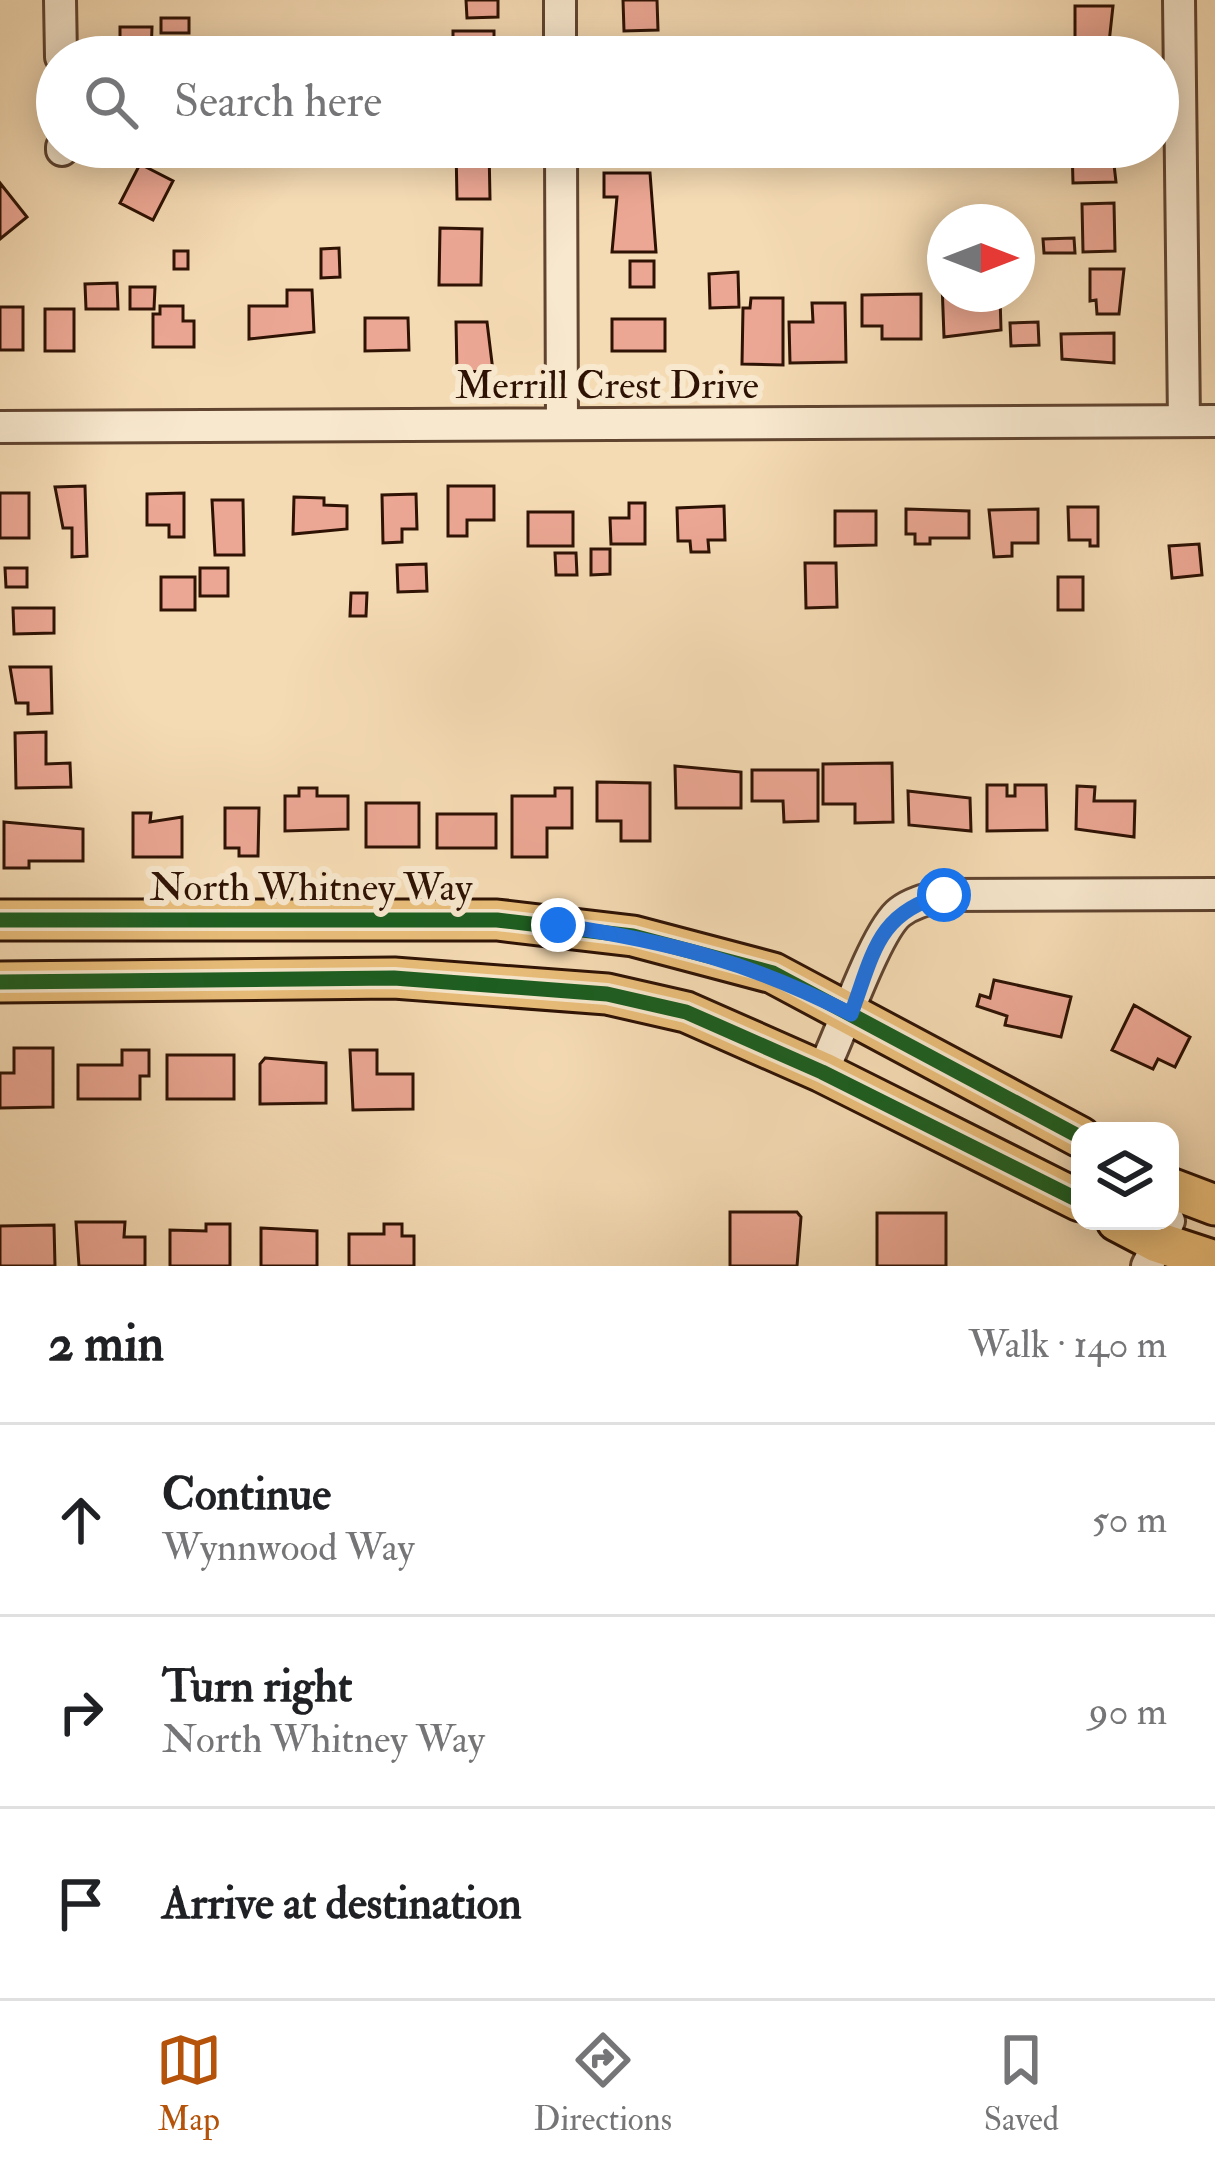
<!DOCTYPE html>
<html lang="en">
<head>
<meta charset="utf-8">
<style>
  :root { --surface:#fff; --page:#f2f2f2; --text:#202124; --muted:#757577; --line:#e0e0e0; --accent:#b45309 }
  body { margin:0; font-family:"IM FELL Double Pica",serif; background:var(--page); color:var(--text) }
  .controls { position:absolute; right:36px; bottom:36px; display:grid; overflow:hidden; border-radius:24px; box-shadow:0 6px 30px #0003 }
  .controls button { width:108px; height:108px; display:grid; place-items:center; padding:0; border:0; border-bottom:3px solid var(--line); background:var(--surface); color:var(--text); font:60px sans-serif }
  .compass { position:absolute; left:927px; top:204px; width:108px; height:108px; border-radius:50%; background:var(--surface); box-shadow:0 6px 30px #0003; rotate:90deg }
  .stop { position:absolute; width:36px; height:36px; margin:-27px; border:9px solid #1a73e8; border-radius:50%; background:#fff }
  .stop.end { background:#1a73e8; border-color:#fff; box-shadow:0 3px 12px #0008 }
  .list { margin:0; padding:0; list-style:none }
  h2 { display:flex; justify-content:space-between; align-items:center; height:156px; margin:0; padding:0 48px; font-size:51px }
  h2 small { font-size:39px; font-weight:400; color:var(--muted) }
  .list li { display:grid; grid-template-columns:78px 1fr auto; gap:36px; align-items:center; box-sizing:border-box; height:192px; padding:0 48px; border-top:3px solid var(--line) }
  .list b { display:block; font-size:45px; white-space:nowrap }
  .list p { margin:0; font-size:39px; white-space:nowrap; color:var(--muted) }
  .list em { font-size:39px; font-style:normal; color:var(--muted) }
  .icon { flex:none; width:66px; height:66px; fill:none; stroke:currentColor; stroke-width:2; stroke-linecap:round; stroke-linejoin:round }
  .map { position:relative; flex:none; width:1215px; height:1266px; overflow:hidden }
  .search { position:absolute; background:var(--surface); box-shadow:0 6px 30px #0003; left:36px; right:36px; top:36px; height:132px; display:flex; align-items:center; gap:30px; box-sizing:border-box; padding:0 42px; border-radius:66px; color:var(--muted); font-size:45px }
  .sheet { height:732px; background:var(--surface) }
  nav { display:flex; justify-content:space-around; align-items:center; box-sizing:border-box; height:168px; border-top:3px solid var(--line); background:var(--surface); font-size:33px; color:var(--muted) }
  nav a { display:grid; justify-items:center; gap:6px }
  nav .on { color:var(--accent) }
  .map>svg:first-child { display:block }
</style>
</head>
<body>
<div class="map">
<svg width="1215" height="1266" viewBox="0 0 1215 1266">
  <rect width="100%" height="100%" fill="#f5dbb4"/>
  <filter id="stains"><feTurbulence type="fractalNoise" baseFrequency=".00167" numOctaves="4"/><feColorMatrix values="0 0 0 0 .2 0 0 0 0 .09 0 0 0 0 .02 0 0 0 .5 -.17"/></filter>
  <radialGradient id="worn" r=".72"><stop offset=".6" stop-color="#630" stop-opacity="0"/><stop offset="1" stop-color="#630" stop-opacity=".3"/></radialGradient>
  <!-- building -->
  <path fill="#eca794" stroke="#2e1204" stroke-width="3" d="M466 0H498V17L467 18Z
    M623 0H657L658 30 624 31Z
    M1075 6H1113L1108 52H1075Z
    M161 18H189V33H161Z
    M120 27H152L151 57H120Z
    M453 31H494V57H453Z
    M652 40 704 46V57H651Z
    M1008 42H1055V57H1008Z
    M456 147H489L490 199H457Z
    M1072 147H1112L1116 182 1073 183Z
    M140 164 173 181 153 220 120 203Z
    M604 173H650L656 252H612L617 197H604Z
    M0 183 27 217 0 239Z
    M1114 203 1115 251 1083 252 1082 204Z
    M440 228 482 229 481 285H439Z
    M1074 238 1075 253H1044L1043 239Z
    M339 248 340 277 321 278V249Z
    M174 251H188V269H174Z
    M630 261H654V287H630Z
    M1090 269H1124L1119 314H1097L1096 300 1090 301Z
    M738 272 739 307 710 308 709 274Z
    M117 283 118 309H86L85 284Z
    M942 283 945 294 1000 296 1001 330 944 337Z
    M130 287H155L154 309H130Z
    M287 290H312L314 332 249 339V306H287Z
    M921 294V339H882V326H862V295Z
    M751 298H783V365L742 364 743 308H750Z
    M812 303H845L846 362 790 363 789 322H813Z
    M160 306H183V321H194V347H153V314H160Z
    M0 307H23V350H0Z
    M45 309H74V351H45Z
    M365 318H408L409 350 365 351Z
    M612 319H665V351H612Z
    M456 322H487L493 371 457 372Z
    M1038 322 1039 345 1011 346 1010 323Z
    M1114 333V363L1062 359 1061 334Z
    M85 486 87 556 72 557V528H63L55 487Z
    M448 486H494V520H467V536H448Z
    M0 493H29V538H0Z
    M184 493V537H169V525H147V494Z
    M416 494 417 529H402V542L383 543 382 495Z
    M294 497 324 498V505L347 506V529L293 534Z
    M212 500H243L244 555H215Z
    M629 503H645V544H611L610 518H629Z
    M724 506 725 540H708L709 552H691L690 541H678L677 508Z
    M1068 507H1098V546H1090V540H1069Z
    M906 509 969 511V538H930V544H915V534H906Z
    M1038 509V543H1012V556L994 557 989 510Z
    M835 511H876V545L835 546Z
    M528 512H573V546H528Z
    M1199 544 1202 575 1172 578 1169 546Z
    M591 549H610V574L591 575Z
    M555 553H576L577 575H556Z
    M805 563H836L837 607 806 608Z
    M426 564 427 591 398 592 397 565Z
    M5 568H27V587H6Z
    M200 568H228V596H200Z
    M161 577H195V610H161Z
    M1058 577H1083V610H1058Z
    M351 593H367L366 616H350Z
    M13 608H54V633L14 634Z
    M10 667H51L52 713 28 714V703H16Z
    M46 732V764L70 763 71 787 16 788 15 733Z
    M892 763 893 822 855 823V804H823V764Z
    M675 766 741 772V808H676Z
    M752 770H818V821L784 822 783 801H752Z
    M597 782 650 783V841H621V821H597Z
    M987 785H1007V796H1015V785H1046L1047 830 987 831Z
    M1077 786 1095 787 1094 801H1135L1134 837 1076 829Z
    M299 788H317V796H348V829L285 831V796H299Z
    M555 788H572V828H547V857H512V796H555Z
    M908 791 970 798 971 831 909 825Z
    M366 803H419V847H366Z
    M225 808H259L258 856H239V848H225Z
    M133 813H151L150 822 182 817V857H133Z
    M437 814H496V848H437Z
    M4 822 83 829V861H29V868H4Z
    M994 980 1071 997 1061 1037 1005 1025 1007 1016 977 1006 980 995 990 998Z
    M1134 1005 1190 1037 1175 1067 1158 1059 1153 1069 1112 1050Z
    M14 1048H53V1107L0 1108V1073H14Z
    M122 1050H149V1076H140V1099H78V1065H122Z
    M350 1050H377V1074H413V1109L353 1110Z
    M167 1055H234V1099H167Z
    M265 1058 326 1063V1103L260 1104V1064Z
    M730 1212H797L801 1217 797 1266H730Z
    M877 1213H946V1266H877Z
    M76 1222H125L124 1237H145V1266H79Z
    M206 1224H230V1266H170V1230L206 1231Z
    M384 1224H402V1236H414V1266H349V1234H384Z
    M54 1225 55 1266H0V1226Z
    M261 1228 317 1231V1266H261Z"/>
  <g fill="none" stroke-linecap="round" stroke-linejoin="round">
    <defs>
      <path id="minor" d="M60 0 61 57
        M560 0V57
        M1179 0 1184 421
        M62 147V150
        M561 147 562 424
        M0 427 1215 421
        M822 1072C840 1037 875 931 900 912 913 902 929 899 944 895L1215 894
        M1147 1266 1169 1221"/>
      <path id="major" d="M0 920H497L633 936 773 973 1080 1137
        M0 982 394 978 607 994 686 1012 822 1072 1080 1201
        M1170 1188 1215 1205
        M1117 1221 1157 1242 1215 1261"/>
    </defs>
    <!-- minor casing -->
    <use href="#minor" stroke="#604430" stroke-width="36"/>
    <!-- major casing -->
    <use href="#major" stroke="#2e1204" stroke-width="45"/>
    <!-- minor -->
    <use href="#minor" stroke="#f8e8ce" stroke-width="30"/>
    <!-- major -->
    <use href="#major" stroke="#eabe7a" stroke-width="39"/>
    <defs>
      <path id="cycleway" d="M0 920H497L633 936 773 973 1080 1137
        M0 982 394 978 607 994 686 1012 822 1072 1080 1201"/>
    </defs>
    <!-- cycleway casing -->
    <use href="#cycleway" stroke="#f8e8ce" stroke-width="22"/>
    <!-- cycleway -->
    <use href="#cycleway" stroke="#1b5e20" stroke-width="15"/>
  </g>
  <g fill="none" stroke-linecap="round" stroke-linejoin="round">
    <!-- route -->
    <path stroke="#1a73e8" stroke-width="15" d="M558 925C671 942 750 962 851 1014 873 955 877 912 944 895"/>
  </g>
  <g text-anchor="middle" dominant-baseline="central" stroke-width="12" stroke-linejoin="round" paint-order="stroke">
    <!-- street labels -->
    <g font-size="39" fill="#2e1204" stroke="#f8e8ce">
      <text x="607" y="385">Merrill Crest Drive</text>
      <text x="311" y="887">North Whitney Way</text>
    </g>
  </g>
  <rect width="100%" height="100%" filter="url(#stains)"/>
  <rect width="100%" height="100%" fill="url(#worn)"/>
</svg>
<div class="controls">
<button><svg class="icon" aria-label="layers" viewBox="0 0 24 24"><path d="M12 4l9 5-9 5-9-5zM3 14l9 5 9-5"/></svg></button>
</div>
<svg class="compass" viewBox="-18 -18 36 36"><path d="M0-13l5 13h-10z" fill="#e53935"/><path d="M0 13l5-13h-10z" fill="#757577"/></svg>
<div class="stop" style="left:944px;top:895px"></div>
<div class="stop end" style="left:558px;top:925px"></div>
<div class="search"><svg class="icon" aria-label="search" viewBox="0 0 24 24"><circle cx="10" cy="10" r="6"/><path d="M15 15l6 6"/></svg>Search here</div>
</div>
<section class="sheet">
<h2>2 min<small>Walk · 140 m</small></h2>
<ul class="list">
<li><svg class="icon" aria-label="ahead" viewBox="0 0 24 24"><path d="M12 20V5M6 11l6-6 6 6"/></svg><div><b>Continue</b><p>Wynnwood Way</p></div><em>50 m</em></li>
<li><svg class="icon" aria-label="right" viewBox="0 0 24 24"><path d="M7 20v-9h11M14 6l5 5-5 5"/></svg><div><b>Turn right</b><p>North Whitney Way</p></div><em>90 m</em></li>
<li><svg class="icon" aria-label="arrive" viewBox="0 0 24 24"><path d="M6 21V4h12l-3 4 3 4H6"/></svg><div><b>Arrive at destination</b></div></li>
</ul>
</section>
<nav>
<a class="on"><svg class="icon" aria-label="map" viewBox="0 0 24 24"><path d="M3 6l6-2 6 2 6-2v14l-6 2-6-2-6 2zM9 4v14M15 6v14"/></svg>Map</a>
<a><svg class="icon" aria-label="directions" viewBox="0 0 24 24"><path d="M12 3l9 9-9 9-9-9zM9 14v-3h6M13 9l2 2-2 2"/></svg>Directions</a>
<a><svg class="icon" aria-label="saved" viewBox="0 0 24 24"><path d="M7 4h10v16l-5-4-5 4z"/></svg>Saved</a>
</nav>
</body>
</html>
